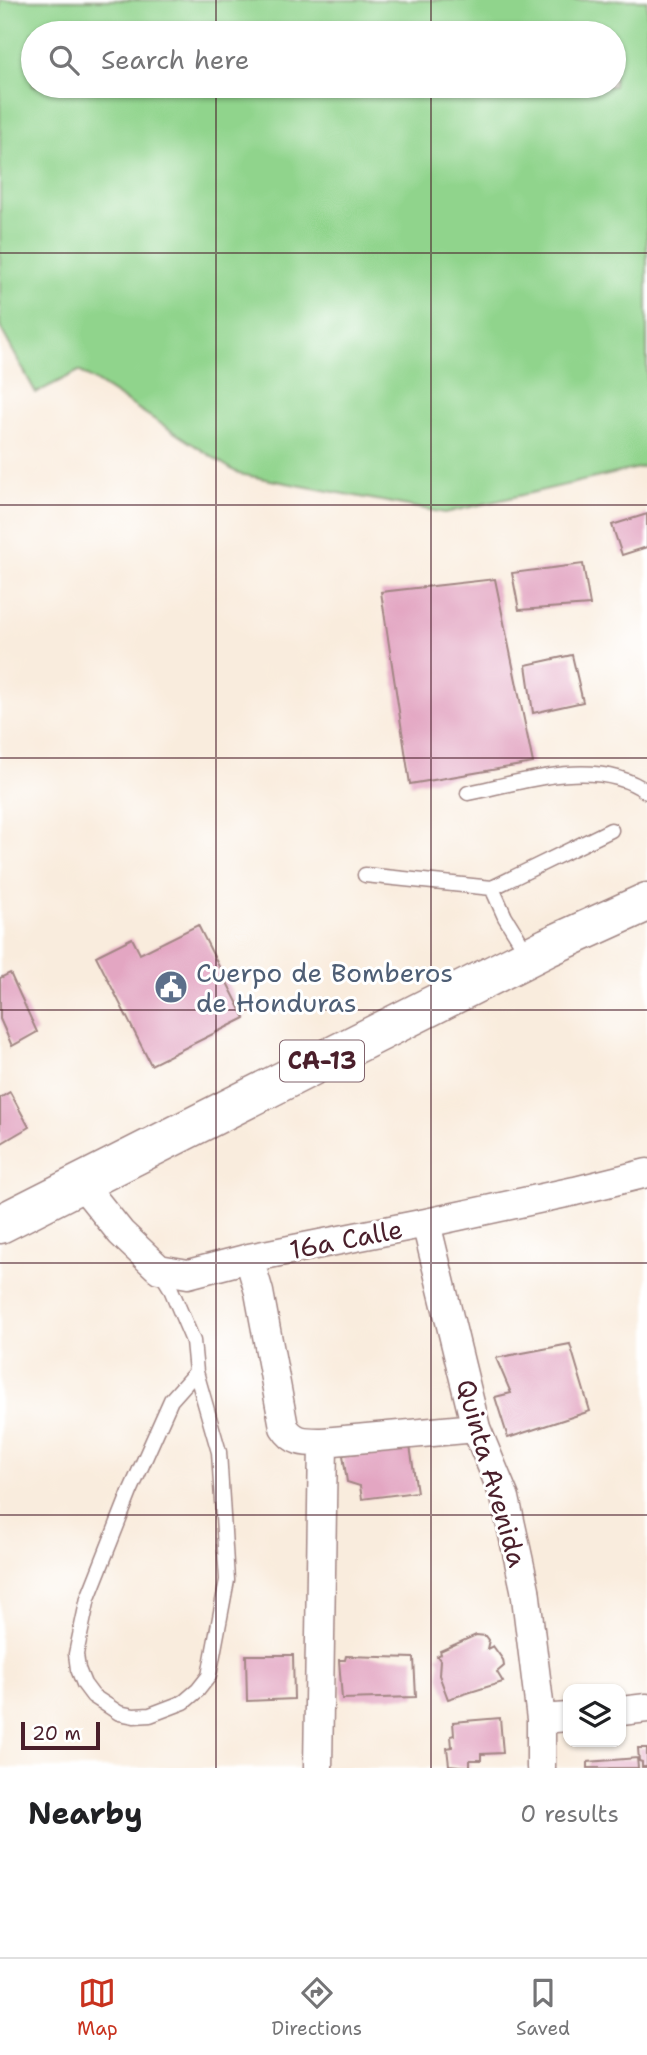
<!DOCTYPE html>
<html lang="en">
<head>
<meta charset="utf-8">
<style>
  :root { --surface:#fff; --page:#f2f2f2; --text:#202124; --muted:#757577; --line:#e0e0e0; --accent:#c8321e }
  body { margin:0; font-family:"Shantell Sans",sans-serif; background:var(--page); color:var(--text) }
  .controls { position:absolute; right:21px; bottom:21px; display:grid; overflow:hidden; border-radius:14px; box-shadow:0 2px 5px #0004 }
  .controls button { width:63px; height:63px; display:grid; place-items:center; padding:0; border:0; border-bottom:2px solid var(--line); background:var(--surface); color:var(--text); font:35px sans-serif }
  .scale { position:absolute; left:21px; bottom:18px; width:79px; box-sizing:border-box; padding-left:7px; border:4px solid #4a1f2b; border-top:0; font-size:19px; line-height:24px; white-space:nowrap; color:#4a1f2b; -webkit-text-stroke:5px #fff; paint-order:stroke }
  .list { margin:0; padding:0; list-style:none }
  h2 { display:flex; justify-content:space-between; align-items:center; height:91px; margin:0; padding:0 28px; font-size:30px }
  h2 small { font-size:23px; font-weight:400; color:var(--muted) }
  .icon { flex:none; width:38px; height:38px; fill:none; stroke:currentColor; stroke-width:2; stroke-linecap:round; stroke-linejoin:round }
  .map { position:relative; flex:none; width:647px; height:1768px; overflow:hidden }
  .search { position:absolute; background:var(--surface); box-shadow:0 2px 5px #0004; left:21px; right:21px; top:21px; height:77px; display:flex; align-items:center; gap:18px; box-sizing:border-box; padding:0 24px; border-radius:38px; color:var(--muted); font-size:26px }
  .sheet { height:189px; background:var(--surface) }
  nav { display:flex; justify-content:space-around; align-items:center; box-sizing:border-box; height:98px; border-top:2px solid var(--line); background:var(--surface); font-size:19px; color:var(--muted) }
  nav a { display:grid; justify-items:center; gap:4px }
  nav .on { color:var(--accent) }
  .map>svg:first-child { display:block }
</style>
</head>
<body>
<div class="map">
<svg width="647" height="1768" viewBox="0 0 647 1768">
  <rect width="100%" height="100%" fill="#fff"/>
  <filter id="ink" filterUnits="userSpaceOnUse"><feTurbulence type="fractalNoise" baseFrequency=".0143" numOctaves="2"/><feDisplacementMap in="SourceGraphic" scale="14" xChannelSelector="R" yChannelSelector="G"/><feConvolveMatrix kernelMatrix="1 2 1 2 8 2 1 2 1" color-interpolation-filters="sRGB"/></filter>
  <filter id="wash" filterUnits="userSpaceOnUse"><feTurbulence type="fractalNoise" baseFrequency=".00686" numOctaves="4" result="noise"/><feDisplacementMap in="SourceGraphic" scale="28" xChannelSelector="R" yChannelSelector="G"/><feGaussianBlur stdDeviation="1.57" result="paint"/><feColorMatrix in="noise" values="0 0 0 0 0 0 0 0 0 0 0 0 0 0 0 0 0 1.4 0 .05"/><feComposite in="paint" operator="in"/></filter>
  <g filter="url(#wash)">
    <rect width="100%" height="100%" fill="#f9ecdd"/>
    <!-- green -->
    <path fill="#90d48c" stroke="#6d7a5c" stroke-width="2" fill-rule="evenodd" d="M0 0H647V466L445 513 239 474 79 371 36 393 0 327ZM33 33H614V86H33Z"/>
    <g id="blocks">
      <!-- building -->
      <path fill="#e3a6c2" d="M647 514V547L622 555 612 525Z
        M583 564 590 605 519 610 512 573Z
        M495 579 533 763 410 784 381 592Z
        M572 655 583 702 533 713 526 665Z
        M198 925 245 1018 151 1065 96 956 132 938 140 954Z
        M10 973 37 1032 12 1046 0 1019V978Z
        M10 1092 29 1127 0 1144V1098Z
        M570 1344 590 1411 508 1438 495 1397 511 1393 496 1358Z
        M410 1446 417 1492 362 1499 360 1486 347 1482 343 1455Z
        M476 1635 486 1636 489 1640 487 1649 493 1646 503 1660 504 1666 497 1672 503 1682 448 1699 439 1675 440 1660 437 1656 441 1654 440 1651Z
        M246 1655H293L294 1699 247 1701Z
        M346 1656 414 1658 416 1697 342 1699 339 1660H345Z
        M500 1718 503 1753 481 1754V1760H470V1767L449 1765 447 1748 452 1747 451 1736 454 1735 453 1722Z
        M638 1748H647V1767H642V1762L639 1761Z
        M637 1758 638 1768H588V1762Z"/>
    </g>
  </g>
  <g filter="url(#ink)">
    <use href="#blocks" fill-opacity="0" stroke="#a28684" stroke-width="2"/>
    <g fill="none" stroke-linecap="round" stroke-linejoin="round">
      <defs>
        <path id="service" d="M468 793C522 782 598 756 647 792
          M365 875 492 888 611 830
          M492 888 505 917 528 954
          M159 1269 170 1287 193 1341 196 1372 219 1452 227 1580 209 1676 198 1690 184 1702 150 1715 134 1716 119 1713 93 1696 84 1684 78 1669 76 1654 88 1598 130 1492 171 1400 196 1372"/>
        <path id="minor" d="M81 1183 121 1233 159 1269 188 1274 249 1258 426 1223 575 1191 647 1173
          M426 1223 476 1428 505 1498 525 1589 541 1719V1768
          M249 1258 259 1292 284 1427C294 1443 305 1442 323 1442L476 1428
          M621 1711 647 1708
          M541 1719 568 1717
          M318 1768 323 1442"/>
        <path id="primary" d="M0 1224 548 947 647 902"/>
      </defs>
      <!-- service casing -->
      <use href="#service" stroke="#a28684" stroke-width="17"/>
      <!-- minor casing -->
      <use href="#minor" stroke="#a28684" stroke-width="31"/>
      <!-- primary casing -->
      <use href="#primary" stroke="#a28684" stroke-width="41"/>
      <!-- service -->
      <use href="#service" stroke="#fff" stroke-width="14"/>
      <!-- minor -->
      <use href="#minor" stroke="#fff" stroke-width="28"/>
      <!-- primary -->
      <use href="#primary" stroke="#fff" stroke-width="38"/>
    </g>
  </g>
  <!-- grid -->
  <path fill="none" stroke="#4a1f2b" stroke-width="2" stroke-opacity="0.55" d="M216 0V33M431 0V33M216 86V1768M431 86V1768M0 253H647M0 505H647M0 758H647M0 1010H647M0 1263H647M0 1515H647"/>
  <!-- icons -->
  <defs>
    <symbol id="civic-disc" viewBox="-11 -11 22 22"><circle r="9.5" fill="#5c6f8a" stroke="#fff"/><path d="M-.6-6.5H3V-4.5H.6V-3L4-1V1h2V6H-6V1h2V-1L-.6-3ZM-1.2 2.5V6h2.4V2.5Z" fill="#fff"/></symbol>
  </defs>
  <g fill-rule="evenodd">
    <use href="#civic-disc" x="152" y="968" width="38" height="38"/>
  </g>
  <g text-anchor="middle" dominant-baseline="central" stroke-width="6" stroke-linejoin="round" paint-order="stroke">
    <!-- shield labels -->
    <rect fill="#fff" stroke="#80626b" stroke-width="2" x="280" y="1040.5" width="84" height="41" rx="5"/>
    <g font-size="24" font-weight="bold" fill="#4a1f2b">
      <text x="322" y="1061">CA-13</text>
    </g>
    <!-- service labels -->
    <g font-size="26" fill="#4e5e75" stroke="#fff" text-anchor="start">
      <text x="196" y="972">Cuerpo de Bomberos<tspan x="196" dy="30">de Honduras</tspan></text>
    </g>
    <!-- street labels -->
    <g font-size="26" fill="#4a1f2b" stroke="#fff">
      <text transform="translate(346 1239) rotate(-11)">16a Calle</text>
      <text transform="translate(492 1473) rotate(74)">Quinta Avenida</text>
    </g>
  </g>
</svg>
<div class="controls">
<button><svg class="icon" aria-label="layers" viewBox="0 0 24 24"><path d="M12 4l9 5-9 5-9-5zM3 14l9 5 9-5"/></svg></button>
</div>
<div class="scale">20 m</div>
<div class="search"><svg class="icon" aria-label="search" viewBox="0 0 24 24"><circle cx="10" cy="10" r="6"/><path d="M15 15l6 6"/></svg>Search here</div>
</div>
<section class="sheet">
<h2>Nearby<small>0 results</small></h2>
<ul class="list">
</ul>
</section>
<nav>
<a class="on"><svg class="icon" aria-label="map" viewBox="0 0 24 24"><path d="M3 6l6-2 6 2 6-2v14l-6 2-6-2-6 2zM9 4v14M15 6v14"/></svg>Map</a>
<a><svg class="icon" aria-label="directions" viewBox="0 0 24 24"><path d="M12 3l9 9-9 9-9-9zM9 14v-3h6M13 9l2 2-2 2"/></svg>Directions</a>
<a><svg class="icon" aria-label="saved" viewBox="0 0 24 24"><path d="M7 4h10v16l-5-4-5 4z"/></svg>Saved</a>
</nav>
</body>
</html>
